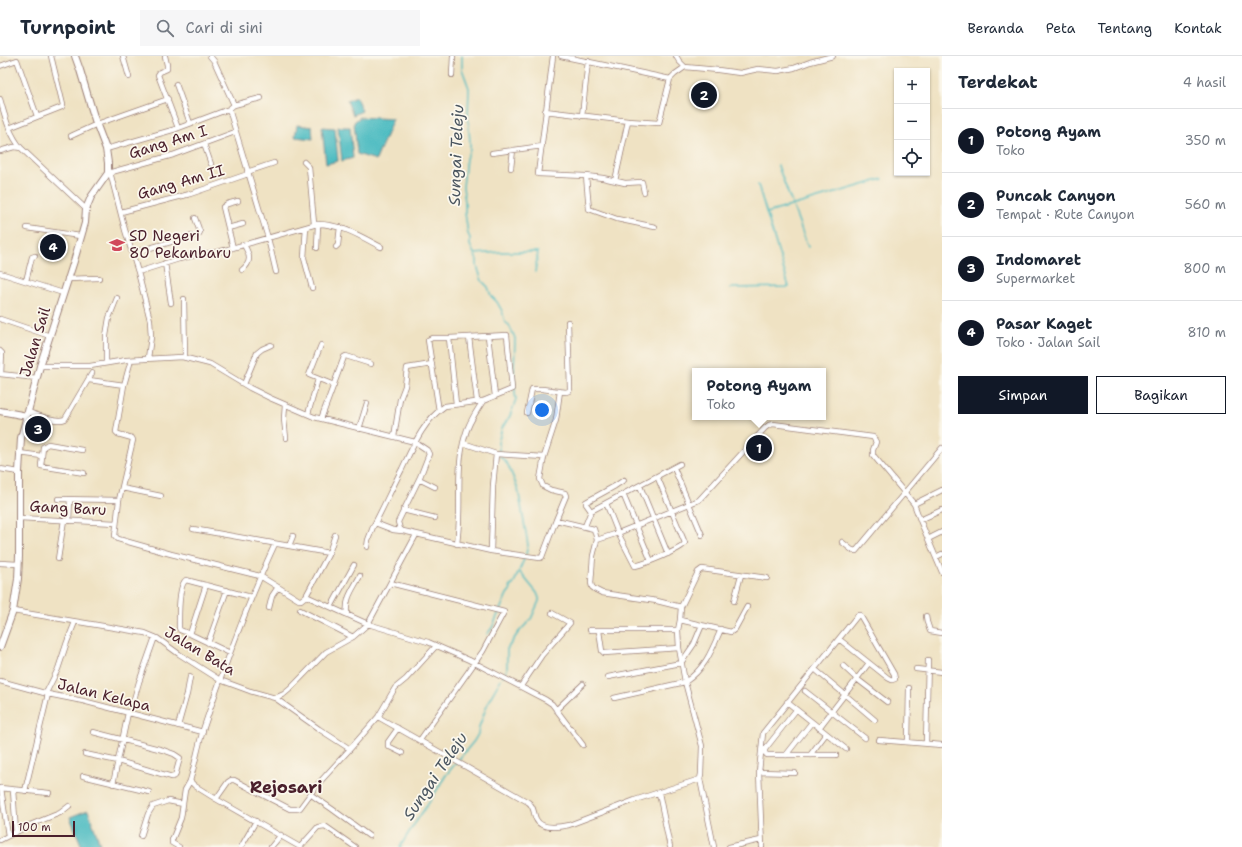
<!DOCTYPE html>
<html lang="id">
<head>
<meta charset="utf-8">
<style>
  :root { --surface:#fff; --page:#f6f6f7; --text:#1f2937; --muted:#747a83; --line:#e0e1e3; --accent:#111827 }
  body { margin:0; font-family:"Shantell Sans",sans-serif; background:var(--page); color:var(--text) }
  .controls { position:absolute; right:12px; top:12px; display:grid; overflow:hidden; border-radius:0px; box-shadow:0 1px 3px #0004 }
  .controls button { width:36px; height:36px; display:grid; place-items:center; padding:0; border:0; border-bottom:1px solid var(--line); background:var(--surface); color:var(--text); font:20px sans-serif }
  .scale { position:absolute; left:12px; bottom:10px; width:63px; box-sizing:border-box; padding-left:4px; border:2px solid #4a1f2b; border-top:0; font-size:11px; line-height:14px; white-space:nowrap; color:#4a1f2b; -webkit-text-stroke:3px #fbf7ec; paint-order:stroke }
  .you { position:absolute; left:542px; top:354px; width:14px; height:14px; margin:-10px; border:3px solid #fff; border-radius:50%; background:#1a73e8; box-shadow:0 0 0 6px #1a73e833 }
  .badge { display:grid; place-items:center; width:26px; height:26px; border-radius:50%; background:var(--accent); color:#fff; font-size:13px; font-weight:700 }
  .pin { position:absolute; translate:-50% -50%; border:2px solid #fff; box-shadow:0 1px 4px #0006 }
  .popup { position:absolute; left:692px; top:312px; width:134px; height:52px; box-sizing:border-box; display:grid; place-content:center; border-radius:0px; background:var(--surface); filter:drop-shadow(0 1px 3px #0005); font-size:13px; white-space:nowrap; color:var(--muted) }
  .popup b { font-size:15px; color:var(--text) }
  .popup::after { content:''; position:absolute; left:50%; top:100%; margin-left:-8px; border:8px solid transparent; border-top-color:var(--surface) }
  .list { margin:0; padding:0; list-style:none }
  h2 { display:flex; justify-content:space-between; align-items:center; height:52px; margin:0; padding:0 16px; font-size:17px }
  h2 small { font-size:13px; font-weight:400; color:var(--muted) }
  .list li { display:grid; grid-template-columns:26px 1fr auto; gap:12px; align-items:center; box-sizing:border-box; height:64px; padding:0 16px; border-top:1px solid var(--line) }
  .list b { display:block; font-size:15px; white-space:nowrap }
  .list p { margin:0; font-size:13px; white-space:nowrap; color:var(--muted) }
  .list em { font-size:13px; font-style:normal; color:var(--muted) }
  .actions { display:flex; gap:8px; padding:12px 16px }
  .actions a { flex:1; padding:9px 0; border:1px solid var(--accent); border-radius:0px; text-align:center; font-size:14px; color:var(--accent) }
  .actions .main { background:var(--accent); color:#fff }
  .icon { flex:none; width:22px; height:22px; fill:none; stroke:currentColor; stroke-width:2; stroke-linecap:round; stroke-linejoin:round }
  .map { position:relative; flex:none; width:942px; height:791px; overflow:hidden }
  header { display:flex; align-items:center; gap:24px; box-sizing:border-box; height:56px; padding:0 20px; background:var(--surface); border-bottom:1px solid var(--line) }
  header strong { font-size:19px }
  nav { display:flex; gap:22px; margin-inline-start:auto; font-size:14px }
  .search { width:280px; height:36px; background:var(--page); display:flex; align-items:center; gap:10px; box-sizing:border-box; padding:0 14px; border-radius:0px; color:var(--muted); font-size:15px }
  main { display:flex }
  aside { flex:1; background:var(--surface) }
  .map>svg:first-child { display:block }
</style>
</head>
<body>
<header>
<strong>Turnpoint</strong>
<div class="search"><svg class="icon" aria-label="search" viewBox="0 0 24 24"><circle cx="10" cy="10" r="6"/><path d="M15 15l6 6"/></svg>Cari di sini</div>
<nav><a>Beranda</a><a>Peta</a><a>Tentang</a><a>Kontak</a></nav>
</header>
<main>
<div class="map">
<svg width="942" height="791" viewBox="0 0 942 791">
  <rect width="100%" height="100%" fill="#fbf7ec"/>
  <filter id="ink" filterUnits="userSpaceOnUse"><feTurbulence type="fractalNoise" baseFrequency=".025" numOctaves="2"/><feDisplacementMap in="SourceGraphic" scale="8" xChannelSelector="R" yChannelSelector="G"/><feConvolveMatrix kernelMatrix="1 2 1 2 8 2 1 2 1" color-interpolation-filters="sRGB"/></filter>
  <filter id="wash" filterUnits="userSpaceOnUse"><feTurbulence type="fractalNoise" baseFrequency=".012" numOctaves="4" result="noise"/><feDisplacementMap in="SourceGraphic" scale="16" xChannelSelector="R" yChannelSelector="G"/><feGaussianBlur stdDeviation="0.9" result="paint"/><feColorMatrix in="noise" values="0 0 0 0 0 0 0 0 0 0 0 0 0 0 0 0 0 1.4 0 .05"/><feComposite in="paint" operator="in"/></filter>
  <g filter="url(#wash)">
    <rect width="100%" height="100%" fill="#efe2c3"/>
    <!-- water -->
    <path fill="#4cbbc1" stroke="#4b6d76" d="M356 41 362 55 353 59 347 45Z
      M360 61 393 63 376 104 357 98 354 66Z
      M297 69 312 71 313 83 295 81Z
      M322 71 335 72 338 105 326 108Z
      M338 71H350L353 102 342 105Z
      M88 754 101 791H82L70 761Z"/>
    <g fill="none" stroke-linecap="round" stroke-linejoin="round">
      <!-- stream -->
      <path stroke="#4cbbc1" stroke-width="1.5" d="M462 0V13L469 32 468 60 470 87V94L466 102 463 131 465 146V157L468 178 470 182V189L477 204V210L482 225 488 231 491 240 497 246 502 255 505 266 509 269 515 282 514 317 515 338 516 343 510 360 502 372 498 387 499 390V396
        M778 110 808 191
        M767 157 883 123
        M474 198 502 196H538L535 216
        M730 232 789 231 758 129
        M500 400 508 409 518 433 526 477 528 489 526 498
        M487 578 492 572 507 538 511 533 510 530 513 529 525 501
        M503 620 507 614V593L518 577 531 563 539 545V542L537 537 519 515
        M400 791 411 773 430 745 446 719 474 685 478 678 479 671 489 644 501 623"/>
    </g>
  </g>
  <g filter="url(#ink)">
    <g fill="none" stroke-linecap="round" stroke-linejoin="round">
      <defs>
        <path id="street" d="M123 0 129 21
          M165 0 167 9V13L160 16 158 19 178 72
          M210 0 214 5 234 49
          M553 0 538 118 586 120 603 122 625 127 642 126 644 136
          M561 0 670 23
          M676 0 679 5 685 11 718 14 740 17 758 13 778 15 794 12 810 6 833 0
          M0 10 17 4 37 60
          M452 19 453 0
          M176 28 190 67
          M0 43C5 60 9 78 21 92
          M229 53 268 182 276 216
          M545 55 628 65 659 67 670 23 675 18 685 11
          M582 60 588 5
          M9 72 62 51 63 49 51 0
          M71 80 97 68 168 43
          M204 88 211 108
          M106 93 176 73 229 53 234 49 261 42
          M0 95 14 91 21 92 86 153
          M492 97 542 90
          M304 106 309 111 314 168
          M511 112 513 94
          M110 116 125 174 138 216 150 264 151 281 148 302
          M247 116 274 107
          M108 117 173 99 235 76
          M586 120 589 153 617 163 655 171
          M615 125 628 65
          M121 156 190 138 248 118
          M306 171 304 202 312 232
          M27 172 80 180
          M228 172 243 168
          M336 191 338 189 340 171
          M233 192 223 151 227 148 238 145
          M317 192 318 168
          M132 197 199 178 200 176 195 162
          M165 207 171 247
          M242 214C252 206 250 199 244 189
          M138 216 179 203 199 198 218 196 317 168C341 168 360 180 381 191
          M0 217 63 237
          M67 223 99 222
          M26 225 32 201 35 200
          M184 243 185 301
          M0 263 50 280
          M488 280 495 340
          M469 281 477 345
          M321 289 309 319 334 329
          M0 295 2 297 1 318
          M106 307V280L109 262 117 242
          M40 310H90L126 304 182 301 210 308 250 332 270 342 314 361 415 386 427 394 429 398 420 421 398 466 400 473 403 475 491 495 540 502 542 501 556 464 594 473 597 484 593 500 591 527 592 531 596 534 602 537 657 545 681 551 680 564 678 574 679 592 685 626 702 690 701 718 700 723 714 791
          M0 318 37 322
          M89 324 124 329 116 376 118 378 132 382 133 384 119 444 115 480 118 483 171 498 260 520 299 544H301L306 540 368 568 428 586 469 604 546 644 552 648 583 689
          M244 328 257 297 262 293 271 289
          M124 329 131 304
          M285 349 284 363 286 382
          M439 355 428 284 432 282H449
          M28 356C37 359 57 367 65 363L92 317
          M527 357 532 333H542L566 336 569 335 570 333 568 266
          M308 358 318 323
          M321 363 344 301 346 300 371 308
          M359 373 367 347
          M394 381 400 343 405 330 407 312 432 308
          M463 387 496 398 544 401
          M82 394 48 388 43 391 41 410 84 417
          M19 397 42 400
          M674 412 702 479
          M0 413 19 416
          M419 423 435 431
          M640 430 668 498
          M122 432 161 440
          M623 438 651 505
          M58 443 119 444
          M606 447 618 477 635 510C644 508 681 494 685 487L657 420
          M914 448 942 434
          M403 454 435 462
          M591 455 586 448V446L615 430 624 424
          M19 462 116 467
          M556 464 566 440 565 437 551 434 543 430 540 423 544 401 556 364 560 335
          M920 464 942 454
          M69 465 70 443
          M375 467 393 474 402 475
          M585 470 591 455 680 408
          M193 473 329 497
          M928 483 942 476
          M597 484 618 477 699 444 765 372 769 369 773 368 873 381 876 386 873 394V399L914 448 920 464 942 516
          M842 486 852 494 856 495 942 392
          M275 488C247 548 224 611 203 674 198 691 195 708 190 725L195 730 216 743 300 791
          M457 488C458 479 459 469 459 460 460 434 457 406 465 380 468 367 476 356 483 345
          M289 490 293 480
          M367 491 368 484 373 471C383 452 392 432 402 413 413 390 424 364 445 350L483 345 512 333 507 279 449 282 456 348
          M491 495 493 430 496 398
          M936 501 942 498
          M58 503 64 464
          M0 507 18 508
          M390 527 504 556 483 595 420 684
          M306 540 329 497 335 479
          M734 545 741 519
          M331 551 354 509
          M681 551 698 516 702 513 767 522
          M269 552 272 540 278 531
          M300 554 353 581
          M13 555 145 577 157 582 179 598 220 624 250 635 275 642 284 638 290 633 326 596 353 581 368 568 416 479
          M347 559C345 542 352 535 360 520
          M926 560 927 566 930 575 942 577
          M680 564 731 576 735 573 747 551
          M590 574H678
          M599 575 602 595 604 597 679 592
          M190 578 206 529
          M208 587 227 534
          M230 597 190 578 180 574 179 572C179 562 178 529 186 524L251 541
          M843 610 857 623 887 646
          M916 613 942 616
          M817 615 875 664
          M608 621 681 607 694 588 702 569
          M0 625 48 638 83 645 203 676
          M521 630 542 599 570 567 552 557
          M805 635 865 682
          M46 637 58 613 67 586 75 566
          M275 642 319 673 350 693
          M614 642 685 626C705 613 712 594 721 573
          M787 646 846 693
          M556 654 583 628
          M796 654 766 692 765 694V697L767 699H836
          M130 657 139 626 155 581
          M378 661 528 746C535 751 533 757 536 763 541 774 560 771 569 769L635 744 700 723
          M178 670 187 638 190 621
          M398 672 388 686V690L402 697
          M819 672 869 607
          M879 684 942 689
          M908 686 909 632
          M926 687 928 604
          M85 698 118 705 172 721 175 720 180 702 174 698 163 694 93 676
          M786 699 812 666
          M810 699 826 678
          M759 716 795 717
          M83 720 149 736
          M113 728 128 657
          M0 732 49 737
          M1 732 8 780
          M13 734 16 776
          M25 735 48 638
          M659 737 670 791
          M310 738 332 753 369 780
          M216 743 228 726 231 724H234L290 753H297L300 752 317 729 350 693 378 661 395 632 406 623 436 590
          M141 780 148 758 153 750 168 745 183 748
          M0 784 30 769 60 757 69 750
          M179 791 172 787V784L181 762 185 734 190 725
          M241 791 256 765
          M271 791 281 779
          M300 791 318 771 325 770 355 791
          M729 791 761 784
          M762 791 759 716 763 677 858 559H860L894 618 895 623 892 624 888 622 839 583"/>
        <path id="secondary" d="M0 355 27 360
          M0 591 13 555 18 523 19 500V416L21 382 40 310 74 205 85 167 86 153 91 141 108 117V107L106 93 95 64 80 14 75 0"/>
      </defs>
      <!-- street casing -->
      <use href="#street" stroke="#9c8077" stroke-width="6"/>
      <!-- secondary casing -->
      <use href="#secondary" stroke="#9c8077" stroke-width="8"/>
      <!-- street -->
      <use href="#street" stroke="#fff" stroke-width="4.5"/>
      <!-- secondary -->
      <use href="#secondary" stroke="#fff" stroke-width="6"/>
    </g>
  </g>
  <!-- icons -->
  <defs>
    <symbol id="school-bare" viewBox="-9 -9 18 18"><path d="M0-5L7-2L0 1L-7-2ZM-4 1L0 2.5L4 1V4Q0 6-4 4Z" fill="#d1495b" stroke="#fbf7ec" stroke-width="2.5" paint-order="stroke"/></symbol>
  </defs>
  <g fill-rule="evenodd">
    <use href="#school-bare" x="106" y="178" width="22" height="22"/>
  </g>
  <g text-anchor="middle" dominant-baseline="central" stroke-width="3.5" stroke-linejoin="round" paint-order="stroke">
    <!-- street labels -->
    <g font-size="15" fill="#4a1f2b" stroke="#fbf7ec">
      <text transform="translate(168 86) rotate(-17)">Gang Am I</text>
      <text transform="translate(181 126) rotate(-16)">Gang Am II</text>
      <text transform="translate(35 286) rotate(-73)">Jalan Sail</text>
      <text transform="translate(68 452) rotate(3)">Gang Baru</text>
      <text transform="translate(200 595) rotate(31)">Jalan Bata</text>
      <text transform="translate(104 639) rotate(14)">Jalan Kelapa</text>
    </g>
    <!-- poi labels -->
    <g font-size="15" fill="#4a1f2b" stroke="#fbf7ec" text-anchor="start">
      <text x="129" y="180">SD Negeri<tspan x="129" dy="17">80 Pekanbaru</tspan></text>
    </g>
    <!-- water labels -->
    <g font-size="16" font-style="italic" fill="#4b5660" stroke="#fbf7ec">
      <text transform="translate(456 99) rotate(-88)">Sungai Teleju</text>
      <text transform="translate(435 720) rotate(-56)">Sungai Teleju</text>
    </g>
    <!-- quarter labels -->
    <g font-size="17" font-weight="bold" fill="#4a1f2b" stroke="#fbf7ec">
      <text x="286" y="731">Rejosari</text>
    </g>
  </g>
</svg>
<div class="controls">
<button>+</button>
<button>−</button>
<button><svg class="icon" aria-label="locate" viewBox="0 0 24 24"><circle cx="12" cy="12" r="6"/><path d="M12 2v4M12 18v4M2 12h4M18 12h4"/></svg></button>
</div>
<div class="scale">100 m</div>
<div class="you"></div>
<div class="pin badge" style="left:759px;top:392px">1</div>
<div class="popup"><b>Potong Ayam</b>Toko</div>
<div class="pin badge" style="left:704px;top:39px">2</div>
<div class="pin badge" style="left:38px;top:373px">3</div>
<div class="pin badge" style="left:53px;top:191px">4</div>
</div>
<aside>
<h2>Terdekat<small>4 hasil</small></h2>
<ul class="list">
<li><span class="badge">1</span><div><b>Potong Ayam</b><p>Toko</p></div><em>350 m</em></li>
<li><span class="badge">2</span><div><b>Puncak Canyon</b><p>Tempat · Rute Canyon</p></div><em>560 m</em></li>
<li><span class="badge">3</span><div><b>Indomaret</b><p>Supermarket</p></div><em>800 m</em></li>
<li><span class="badge">4</span><div><b>Pasar Kaget</b><p>Toko · Jalan Sail</p></div><em>810 m</em></li>
</ul>
<div class="actions"><a class="main">Simpan</a><a>Bagikan</a></div>
</aside>
</main>
</body>
</html>
